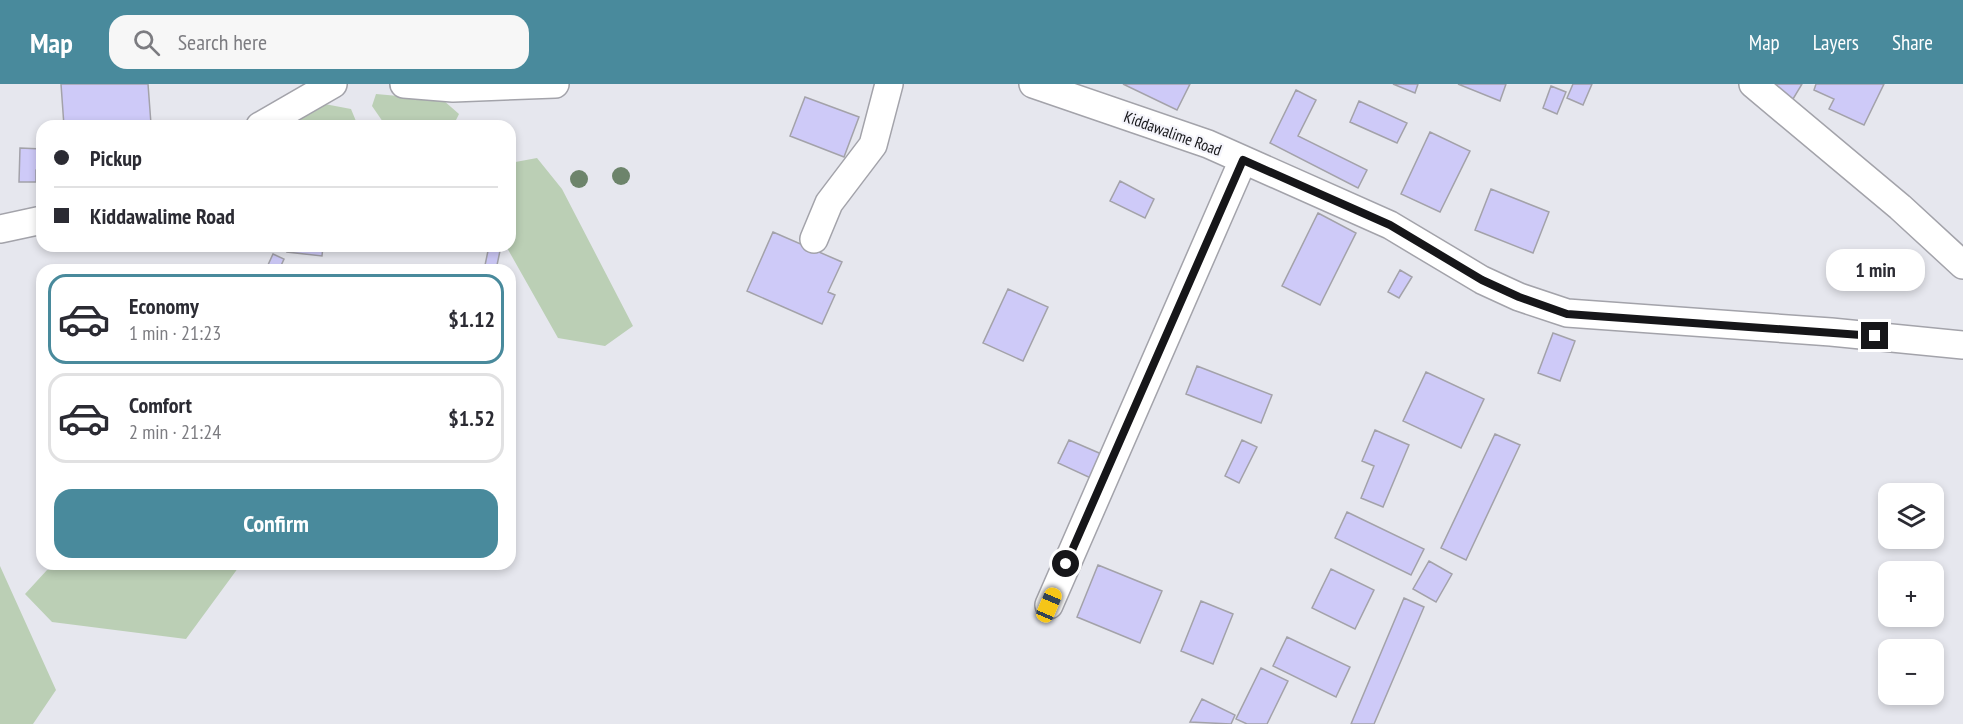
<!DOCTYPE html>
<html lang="en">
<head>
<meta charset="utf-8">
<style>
  :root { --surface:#fff; --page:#f7f7f7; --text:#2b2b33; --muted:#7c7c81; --line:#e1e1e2; --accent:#498a9c }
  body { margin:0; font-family:"PT Sans Narrow",sans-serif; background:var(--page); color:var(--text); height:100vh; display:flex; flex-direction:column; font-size:22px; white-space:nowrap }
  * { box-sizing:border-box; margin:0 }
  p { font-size:20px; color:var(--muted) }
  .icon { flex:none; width:33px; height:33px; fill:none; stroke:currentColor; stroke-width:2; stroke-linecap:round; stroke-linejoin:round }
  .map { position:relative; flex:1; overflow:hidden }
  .drawer { position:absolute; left:36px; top:180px; width:480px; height:306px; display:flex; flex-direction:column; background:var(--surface); border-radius:18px; box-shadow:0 3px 9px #0003 }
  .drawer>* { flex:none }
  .top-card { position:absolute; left:36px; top:36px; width:480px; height:132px; border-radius:18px; box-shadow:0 3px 9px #0003; display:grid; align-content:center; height:132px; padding:0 18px; background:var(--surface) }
  .fabs { position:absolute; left:1878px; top:399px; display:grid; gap:12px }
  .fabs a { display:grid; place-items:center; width:66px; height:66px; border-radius:12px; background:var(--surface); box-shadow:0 3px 9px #0003; font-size:30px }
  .end { position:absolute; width:27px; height:27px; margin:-14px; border:8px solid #161619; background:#fff; box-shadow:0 0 0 3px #fff }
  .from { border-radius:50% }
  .bubble { position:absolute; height:42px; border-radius:18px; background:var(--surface); box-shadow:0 3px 9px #0003; font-size:20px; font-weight:800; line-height:42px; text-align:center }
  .car { position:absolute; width:18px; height:36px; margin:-18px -9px; border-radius:8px; box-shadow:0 0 4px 2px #0007; background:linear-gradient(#f5c518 24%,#345 0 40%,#f5c518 0 76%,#345 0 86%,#f5c518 0) }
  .top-card b { display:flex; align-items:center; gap:21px; height:57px; font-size:22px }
  .top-card b+b { border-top:2px solid var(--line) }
  .top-card i { width:15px; height:15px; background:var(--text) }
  ul { padding:10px 0 0; list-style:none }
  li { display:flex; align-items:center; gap:18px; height:90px; margin:0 12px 9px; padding:0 6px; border:3px solid var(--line); border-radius:18px }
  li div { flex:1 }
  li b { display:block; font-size:22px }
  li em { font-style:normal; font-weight:800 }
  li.selected { border-color:var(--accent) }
  li>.icon { width:54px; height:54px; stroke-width:1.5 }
  .cta { display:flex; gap:12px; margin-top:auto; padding:12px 18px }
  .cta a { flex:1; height:69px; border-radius:18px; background:var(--accent); color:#fff; font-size:24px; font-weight:800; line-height:69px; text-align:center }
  header { display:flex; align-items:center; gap:36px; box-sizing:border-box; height:84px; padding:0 30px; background:var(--accent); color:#fff }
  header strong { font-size:28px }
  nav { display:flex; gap:33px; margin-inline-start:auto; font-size:21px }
  .search { width:420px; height:54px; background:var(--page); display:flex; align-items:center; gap:15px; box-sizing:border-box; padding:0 21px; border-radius:18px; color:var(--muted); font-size:22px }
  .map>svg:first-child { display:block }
  .green { fill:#bbcfb5 }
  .building { fill:#cecaf8; stroke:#a3a2a9; stroke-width:1.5 }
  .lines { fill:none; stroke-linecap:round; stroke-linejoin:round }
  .minor-casing { stroke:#a3a3aa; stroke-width:30 }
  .minor { stroke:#fff; stroke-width:27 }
  .tree { fill:#6d846b }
  .route { stroke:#161619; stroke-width:8 }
  .labels { text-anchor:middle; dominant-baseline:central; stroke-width:4.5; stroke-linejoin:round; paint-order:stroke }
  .street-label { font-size:16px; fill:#161619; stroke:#f4f4fb }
</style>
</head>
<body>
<header>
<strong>Map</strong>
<div class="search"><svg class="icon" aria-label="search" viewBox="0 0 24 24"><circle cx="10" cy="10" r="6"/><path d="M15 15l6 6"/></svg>Search here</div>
<nav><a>Map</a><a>Layers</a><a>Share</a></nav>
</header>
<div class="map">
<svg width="1963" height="640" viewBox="0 0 1963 640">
  <rect width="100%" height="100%" fill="#e6e7ee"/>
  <path class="green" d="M 376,10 L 443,16 L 459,30 L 453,42 L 391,42 L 383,38 L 372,22 Z
    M 314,18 L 351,25 L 358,42 L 268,42 Z
    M 537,74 L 562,105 L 633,242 L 605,262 L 558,254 L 506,162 L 510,162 L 510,79 Z
    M 94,480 L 241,480 L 186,555 L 52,538 L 25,510 L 47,486 L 90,484 Z
    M 0,482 L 56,606 L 33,640 L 0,640 Z"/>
  <path class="building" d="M 61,0 L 148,0 L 151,40 L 64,42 Z
    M 1123,0 L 1190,0 L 1177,26 Z
    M 1393,0 L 1418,0 L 1415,9 Z
    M 1458,0 L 1506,0 L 1500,17 Z
    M 1573,0 L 1592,0 L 1583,21 L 1567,14 Z
    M 1776,0 L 1802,0 L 1790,20 L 1771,9 Z
    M 1816,0 L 1884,0 L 1864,41 L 1829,25 L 1834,15 L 1814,6 Z
    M 1551,2 L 1566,8 L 1557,30 L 1543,24 Z
    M 1296,6 L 1316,16 L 1298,52 L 1367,86 L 1358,104 L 1270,59 Z
    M 805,13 L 859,33 L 844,73 L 790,52 Z
    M 1359,17 L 1407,39 L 1397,59 L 1350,38 Z
    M 1430,48 L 1470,67 L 1440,128 L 1401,110 Z
    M 20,64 L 42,65 L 42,84 L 36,86 L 36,98 L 19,98 Z
    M 1120,97 L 1154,115 L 1145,134 L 1110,117 Z
    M 1491,105 L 1549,128 L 1533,169 L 1475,146 Z
    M 1318,129 L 1356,149 L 1320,221 L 1282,202 Z
    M 773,148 L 842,178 L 828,208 L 835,211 L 822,240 L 747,207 Z
    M 271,162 L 323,162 L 322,172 L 287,168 L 288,164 Z
    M 489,162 L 501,162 L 496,186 L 484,186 Z
    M 273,170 L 284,175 L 279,186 L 268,181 Z
    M 1400,186 L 1412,193 L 1399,214 L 1388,208 Z
    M 1008,205 L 1048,223 L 1023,277 L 983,259 Z
    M 1553,249 L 1575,257 L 1560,297 L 1538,289 Z
    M 1197,282 L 1272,311 L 1261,339 L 1186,310 Z
    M 1426,288 L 1484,315 L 1461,364 L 1403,337 Z
    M 1375,346 L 1409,361 L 1383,423 L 1361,414 L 1374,382 L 1362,377 Z
    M 1495,350 L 1520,361 L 1466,476 L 1441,464 Z
    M 1069,356 L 1106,372 L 1095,396 L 1058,379 Z
    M 1242,356 L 1257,363 L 1239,399 L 1225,392 Z
    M 1347,428 L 1424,465 L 1411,491 L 1335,454 Z
    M 1429,477 L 1452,490 L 1436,518 L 1413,505 Z
    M 1098,481 L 1162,507 L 1140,559 L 1077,533 Z
    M 1331,485 L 1374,506 L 1355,545 L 1312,524 Z
    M 1404,514 L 1424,523 L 1374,640 L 1351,640 Z
    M 1201,517 L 1233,530 L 1213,580 L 1181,567 Z
    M 1287,553 L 1350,583 L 1336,613 L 1273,582 Z
    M 1261,584 L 1288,597 L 1267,640 L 1247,640 L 1236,635 Z
    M 1202,615 L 1235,631 L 1231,640 L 1190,638 Z"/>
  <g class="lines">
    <g class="minor-casing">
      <path id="minor" d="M 404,0 L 453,4 L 555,0
        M 1033,0 L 1208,60 L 1390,141 L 1482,196 L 1519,213 L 1567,229 L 1831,248 L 1963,261
        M 1753,0 L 1900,123 L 1963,181
        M 260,42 L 333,0
        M 0,145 L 42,136
        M 814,155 L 829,119 L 873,61 L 889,0
        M 1049,521 L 1243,76"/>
    </g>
    <use href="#minor" class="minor"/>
  </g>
  <g class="tree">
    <circle cx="621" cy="92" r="9"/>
    <circle cx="579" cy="95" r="9"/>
  </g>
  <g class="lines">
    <path class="route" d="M 1066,480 L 1243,76 L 1390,141 L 1482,196 L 1519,213 L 1567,230 L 1875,252"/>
  </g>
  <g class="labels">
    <g class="street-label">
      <text transform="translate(1173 49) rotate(20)">Kiddawalime Road</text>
    </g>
  </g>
</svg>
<div class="fabs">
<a><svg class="icon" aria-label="layers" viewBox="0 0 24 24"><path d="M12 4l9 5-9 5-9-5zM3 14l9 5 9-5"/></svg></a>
<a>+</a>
<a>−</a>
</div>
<i class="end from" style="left:1066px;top:480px"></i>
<i class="end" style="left:1875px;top:252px"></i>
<div class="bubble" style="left:1826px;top:165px;width:99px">1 min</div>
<i class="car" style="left:1049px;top:521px;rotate:23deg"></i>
<div class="top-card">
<b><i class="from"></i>Pickup</b>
<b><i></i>Kiddawalime Road</b>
</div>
<section class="drawer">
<ul>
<li class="selected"><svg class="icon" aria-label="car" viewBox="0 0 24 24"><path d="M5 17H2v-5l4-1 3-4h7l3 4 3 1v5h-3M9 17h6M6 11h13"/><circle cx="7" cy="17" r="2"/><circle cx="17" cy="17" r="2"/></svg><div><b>Economy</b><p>1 min · 21:23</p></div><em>$1.12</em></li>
<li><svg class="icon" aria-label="car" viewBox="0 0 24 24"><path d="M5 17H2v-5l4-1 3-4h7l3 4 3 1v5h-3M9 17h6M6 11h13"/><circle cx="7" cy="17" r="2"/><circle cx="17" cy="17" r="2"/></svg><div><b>Comfort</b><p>2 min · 21:24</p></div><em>$1.52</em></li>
</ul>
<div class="cta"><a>Confirm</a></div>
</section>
</div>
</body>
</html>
